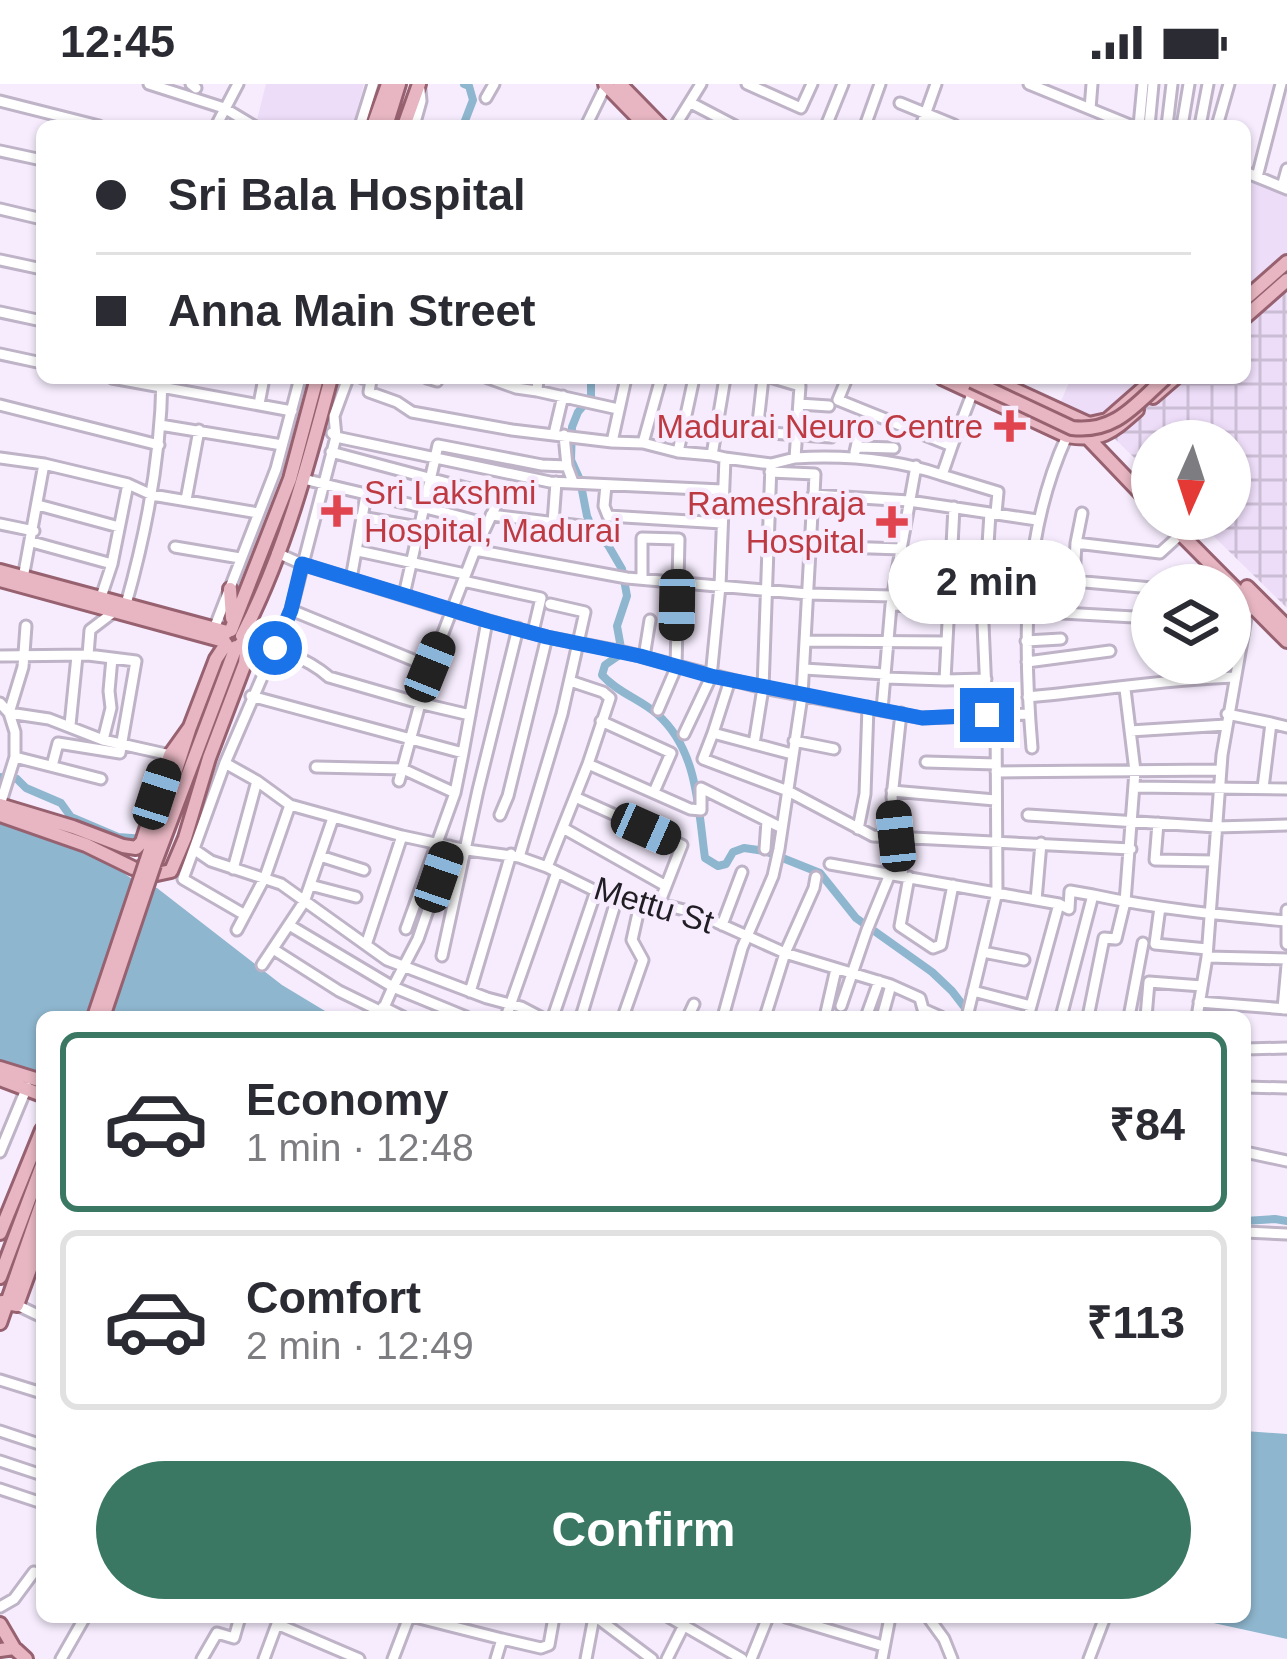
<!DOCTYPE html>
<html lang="en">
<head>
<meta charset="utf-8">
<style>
  :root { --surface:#fff; --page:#f7f7f7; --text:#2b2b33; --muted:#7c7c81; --line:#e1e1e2; --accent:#3a7864 }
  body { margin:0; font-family:Arial,sans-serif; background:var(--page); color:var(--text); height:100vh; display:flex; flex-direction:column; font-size:45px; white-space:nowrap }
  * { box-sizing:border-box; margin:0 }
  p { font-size:39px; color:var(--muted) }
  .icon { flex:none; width:66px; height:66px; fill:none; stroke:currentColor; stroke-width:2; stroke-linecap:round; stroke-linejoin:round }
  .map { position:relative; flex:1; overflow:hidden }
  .panel { position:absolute; left:36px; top:927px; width:1215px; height:612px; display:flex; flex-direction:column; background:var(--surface); border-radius:18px; box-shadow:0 3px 9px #0004 }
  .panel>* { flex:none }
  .banner { position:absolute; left:36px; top:36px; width:1215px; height:264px; border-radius:18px; box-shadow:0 3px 9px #0004; display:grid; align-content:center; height:264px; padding:0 60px; background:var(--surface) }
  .needle { width:78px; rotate:183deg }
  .tools { position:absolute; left:1131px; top:336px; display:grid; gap:24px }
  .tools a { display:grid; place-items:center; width:120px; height:120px; border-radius:50%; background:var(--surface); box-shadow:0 3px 9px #0004; font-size:60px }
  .end { position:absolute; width:54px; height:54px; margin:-27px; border:15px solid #1a73e8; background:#fff; box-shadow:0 0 0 6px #fff }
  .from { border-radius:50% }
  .bubble { position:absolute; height:84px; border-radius:42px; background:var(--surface); box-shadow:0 3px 9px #0004; font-size:39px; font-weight:700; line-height:84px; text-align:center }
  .car { position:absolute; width:36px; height:72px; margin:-36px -18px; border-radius:15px; box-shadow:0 0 9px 3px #0007; background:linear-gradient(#222 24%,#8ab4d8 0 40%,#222 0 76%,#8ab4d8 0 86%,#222 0) }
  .banner b { display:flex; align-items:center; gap:42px; height:114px; font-size:45px }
  .banner b+b { border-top:3px solid var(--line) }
  .banner i { width:30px; height:30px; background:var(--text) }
  ul { padding:21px 0 0; list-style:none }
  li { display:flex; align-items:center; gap:36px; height:180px; margin:0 24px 18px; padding:0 36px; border:6px solid var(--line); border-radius:18px }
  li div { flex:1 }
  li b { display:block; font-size:45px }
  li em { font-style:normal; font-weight:700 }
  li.active { border-color:var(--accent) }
  li>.icon { width:108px; height:108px; stroke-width:1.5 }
  .cta { display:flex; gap:24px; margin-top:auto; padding:24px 60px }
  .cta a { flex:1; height:138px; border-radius:72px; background:var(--accent); color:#fff; font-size:48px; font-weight:700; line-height:138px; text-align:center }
  .status { display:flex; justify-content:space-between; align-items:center; height:84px; padding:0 60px; background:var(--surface); direction:ltr }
  .status svg { height:33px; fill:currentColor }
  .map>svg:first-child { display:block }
  .built { fill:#edddf8 }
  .industrial { fill:url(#industrial-grid) }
  .water { fill:#8eb6ce }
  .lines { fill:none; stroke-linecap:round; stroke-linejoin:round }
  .canal { stroke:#8eb6ce; stroke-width:8 }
  .minor-casing { stroke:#beb3c7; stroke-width:15 }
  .major-casing { stroke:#976170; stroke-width:18 }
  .minor { stroke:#fff; stroke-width:9 }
  .major { stroke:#e7b6c2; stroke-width:12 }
  .major-bridge-casing { stroke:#976170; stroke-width:18; stroke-linecap:butt }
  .major-bridge { stroke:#e7b6c2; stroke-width:12 }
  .route { stroke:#1a73e8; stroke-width:15 }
  .health-dot { fill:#e0444e; stroke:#f6ecfd; stroke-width:4.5 }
  .labels { text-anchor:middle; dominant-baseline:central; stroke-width:9; stroke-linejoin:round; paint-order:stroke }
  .health-label { font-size:33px; fill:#be3a42; stroke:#f6ecfd; text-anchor:end }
  .street-label { font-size:33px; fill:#211d24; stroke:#f6ecfd }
</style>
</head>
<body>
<div class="status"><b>12:45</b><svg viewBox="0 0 49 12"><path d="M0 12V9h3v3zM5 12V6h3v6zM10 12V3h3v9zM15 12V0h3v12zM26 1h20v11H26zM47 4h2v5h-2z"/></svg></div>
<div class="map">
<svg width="1287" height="1575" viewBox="0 0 1287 1575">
  <defs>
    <pattern id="industrial-grid" width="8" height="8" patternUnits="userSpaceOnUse" patternTransform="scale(3)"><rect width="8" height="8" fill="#edddf8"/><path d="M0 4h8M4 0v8" fill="none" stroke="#cbbdd4"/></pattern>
  </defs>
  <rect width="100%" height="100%" fill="#f6ecfd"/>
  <path class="built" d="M 266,0 L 364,0 L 353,42 L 265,42 L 257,36 Z
    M 1245,90 L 1287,108 L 1287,170 L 1245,207 Z
    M 1071,294 L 1146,294 L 1102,332 L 1089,335 L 1059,322 Z"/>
  <path class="industrial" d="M 1287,199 L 1287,524 L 1196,435 L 1230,435 L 1230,357 L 1152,357 L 1152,391 L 1112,352 L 1178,294 L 1245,294 L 1245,236 Z"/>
  <path class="water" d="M 0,739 L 108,778 L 135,797 L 157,804 L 282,901 L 335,933 L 42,933 L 42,992 L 0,980 Z
    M 1245,1347 L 1287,1350 L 1287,1555 L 1186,1533 L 1245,1533 Z"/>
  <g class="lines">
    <path class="canal" d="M 463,42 L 473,16 L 469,2 L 464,0
      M 591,294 L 591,313 L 578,328 L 572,343 L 571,376 L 580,396 L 587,432 L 594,448 L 608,461 L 622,485 L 627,512 L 617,542 L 621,564 L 618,572 L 605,581 L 602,591 C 618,609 640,615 657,630 C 698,666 698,724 705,774 L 718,782 L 726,780 L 733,768 L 744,764 L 765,767 L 820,789 L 856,834 L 932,888 L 952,907 L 972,933
      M 0,693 L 17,695 L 26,704 L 61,719 L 71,733 L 118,753 L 145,755
      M 1245,1137 L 1275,1135 L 1287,1137"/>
    <g class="minor-casing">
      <path id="minor" d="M 149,0 L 224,24 L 254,42
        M 191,0 L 196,4
        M 747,0 L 801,24 L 812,0
        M 1029,0 L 1132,42
        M 486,14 L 494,0
        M 0,17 L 99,42
        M 691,19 L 735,42
        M 900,19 L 954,41
        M 1090,25 L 1092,0
        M 216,42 L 238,0
        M 360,42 L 373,0
        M 414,42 L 421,17 L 420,6
        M 586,42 L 606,1
        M 675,42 L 701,0
        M 826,42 L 843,0
        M 865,42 L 880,0
        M 921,42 L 936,0
        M 1139,42 L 1143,0
        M 1149,42 L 1153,0
        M 1167,42 L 1172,0
        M 1182,42 L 1189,0
        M 1200,42 L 1208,0
        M 1217,42 L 1229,0
        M 0,67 L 42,76
        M 1245,88 L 1287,105
        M 1257,93 L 1281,0
        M 1282,103 L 1287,85
        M 0,125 L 42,135
        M 0,176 L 42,185
        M 0,228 L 42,237
        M 0,270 L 42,279
        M 112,294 L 292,327
        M 362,294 L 371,296 L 369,308 L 397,318 L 412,328 L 512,346 L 612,358 L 643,359 L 678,368 L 712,371
        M 427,294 L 437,297 L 438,294
        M 488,294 L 516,304 L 537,307
        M 538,294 L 537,307 L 618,325
        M 259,320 L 264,294
        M 799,320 L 829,322
        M 0,321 L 159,361
        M 160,341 L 282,361
        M 739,347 L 831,353
        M 757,348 L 763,294
        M 332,349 L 336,353 L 550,398 L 722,406
        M 554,350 L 563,312
        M 564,351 L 567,382 L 573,398
        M 612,358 L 626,294
        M 643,359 L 661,294
        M 952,362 L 972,310
        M 857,363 L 894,364
        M 331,368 L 500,413 L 475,466 L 430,583 L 399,697
        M 678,368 L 694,294
        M 855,368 L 862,337
        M 0,374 L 44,380 L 128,400 L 152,411 L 258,429
        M 725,374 L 771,380 L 795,374 L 800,302 L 773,294
        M 795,374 C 845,371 894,375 942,391 L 952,362 L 838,316 L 847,294
        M 770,388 L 815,390 L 814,411
        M 942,391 L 998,408 L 996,429
        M 304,395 C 365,411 426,422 486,440
        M 606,401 L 604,422 L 608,432 L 722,439
        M 186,416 L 199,346
        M 38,421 L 119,443
        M 954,423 L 945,596 L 986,595
        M 491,431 L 581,442
        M 361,433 L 418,443
        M 553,439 L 556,398
        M 0,440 L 34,447
        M 32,458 L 112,480
        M 1076,459 L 1082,429
        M 810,462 L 902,465
        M 175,463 L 240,474
        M 475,466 L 627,494 L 808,510 L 892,512
        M 358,467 L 465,490
        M 277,469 L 302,480 L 453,527 L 547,553 L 624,568 L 763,604 L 922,634 L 1029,630
        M 1029,493 L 1152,504
        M 23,494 L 44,380
        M 351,495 L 366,411
        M 642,495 L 642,454 L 679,455 L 676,584 L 658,626
        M 1074,495 L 1076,459 L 1160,469 L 1181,450
        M 463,497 L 541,514 L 533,548
        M 404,511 L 438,361 L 542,381 L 567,382
        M 101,513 L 112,480 L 128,400
        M 126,520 C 147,446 161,372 162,294
        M 891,521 L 948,523
        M 291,526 L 430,583
        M 1026,527 L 1152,534
        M 214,545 L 276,385 L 300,294
        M 243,555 C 273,563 305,572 329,593 L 419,619 L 470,631
        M 805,557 L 945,558
        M 1026,557 L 1061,555
        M 88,571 L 90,546 L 115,527
        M 0,572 L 88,571 L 136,577 L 120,669 L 58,659 L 52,682
        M 644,573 L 650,536
        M 1027,578 L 1110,567
        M 804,585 L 885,590
        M 885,594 L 945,596
        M 730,596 L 713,649 L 792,670
        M 251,612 L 463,669 L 487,537
        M 1028,613 C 1097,607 1166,595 1235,593
        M 0,619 L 9,629 L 49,635 L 103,656 L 170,671
        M 882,626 L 891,521 L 916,382
        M 1227,630 L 1271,639
        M 987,631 L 983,540 L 990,429
        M 601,637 L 671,669 L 654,708
        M 70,641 L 77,572
        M 1130,647 L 1226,641
        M 713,649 L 703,675 L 788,707 L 873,752 L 1131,765
        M 684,650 L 711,593 L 720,502 L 725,374 L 712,371 L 725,294
        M 103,656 L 111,624 L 109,607 L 112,574
        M 794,657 L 834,665
        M 754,660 L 763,604 L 771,380
        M 1032,664 C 1023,557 1022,450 1067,352
        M 15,673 L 101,695
        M 926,678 L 996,680
        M 225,679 L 257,697 L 290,721 L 402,752 L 467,766 L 519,773 L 547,783 L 616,817 L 660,820 L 696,829 L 785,869 L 891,901 L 920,914 L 923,925 L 941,933
        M 588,680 L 690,725 L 701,726 L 701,704 L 782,744
        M 316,683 L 403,685 L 455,709 L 463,669
        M 996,688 L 1220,686
        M 1134,703 L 1287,705
        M 1263,704 L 1271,639 L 1287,643
        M 892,707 L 995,716
        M 575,713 L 682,761 L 659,820
        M 0,721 L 15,673 L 15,648 L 9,629 L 23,583 L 26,542
        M 500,731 L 508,712 L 547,553
        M 1028,731 L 1216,743 L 1287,741
        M 1158,739 L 1155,776 L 1214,777
        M 563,744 L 666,802
        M 858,745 L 865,710 L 868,623
        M 896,752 L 892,713 L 901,629
        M 765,765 L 767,737
        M 195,766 L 211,777 L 281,800 L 387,876 L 487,914 L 521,923 L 540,933
        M 320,772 L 364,786
        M 519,773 L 562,630 L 585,528 L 550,520
        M 830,780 L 1059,820 L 1028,933
        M 547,783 L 588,680 L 610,614 L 603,608 L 570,597
        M 233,785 L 257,697
        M 902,792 L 905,753
        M 909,793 L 900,842 L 933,864 L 941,861 L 953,801
        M 310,801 L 356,813
        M 1036,816 L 1041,759
        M 1059,820 L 1069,825 L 1070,807 L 1093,811
        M 1160,823 L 1155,860 L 1207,865
        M 1287,826 L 1287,860
        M 245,831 L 183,795 L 225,679 L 291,526 L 336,353 L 334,332 L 348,294
        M 289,841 L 393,903 L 418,855 L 450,762
        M 722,841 L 742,788
        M 406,845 L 455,709
        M 237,846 L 265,793 L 290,721
        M 366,861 L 402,752
        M 273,865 L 339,907 L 382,928 L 393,903 L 466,933
        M 983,868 L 1024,876
        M 442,872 L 478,706 L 518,544
        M 1207,873 L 1287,875
        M 262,881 L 304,818 L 333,734
        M 973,907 L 1031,922
        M 470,908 L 511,770
        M 1199,918 L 1287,925
        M 841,922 L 867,846 L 890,790
        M 383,923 L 403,933
        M 1283,925 L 1287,881
        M 506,933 L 557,788
        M 553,933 L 596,807
        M 581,933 L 616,817
        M 623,933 L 643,876 L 632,856 L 640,820
        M 688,933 L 694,920
        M 723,933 L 742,864 L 773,792 L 779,765 L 802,612 L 813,411 L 909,417 L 1037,436
        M 765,933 L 785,869 L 814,804 L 816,793
        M 825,933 L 836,885
        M 866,933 L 879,897
        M 882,933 L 891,901
        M 967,933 L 997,808 L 996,630
        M 1061,933 L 1093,811 C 1157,825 1222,831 1286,837
        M 1088,933 L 1104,854 L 1116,855 L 1125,818 L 1135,687 L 1125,605
        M 1129,933 L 1143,859
        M 1146,933 L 1149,898 L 1202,902
        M 1197,933 L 1207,873 L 1222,671 L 1249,517
        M 1245,965 L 1287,964
        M 1245,1003 L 1287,1004
        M 0,1068 L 27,1003
        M 1245,1068 L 1287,1077
        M 1245,1148 L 1287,1150
        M 17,1221 L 42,1233
        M 0,1296 L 42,1309
        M 0,1347 L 42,1361
        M 0,1377 L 42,1391
        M 0,1405 L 42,1419
        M 0,1523 L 14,1515 L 34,1488
        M 279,1533 L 277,1540 L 359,1575
        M 415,1533 L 502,1555
        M 596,1533 L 652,1575
        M 669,1533 L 742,1575
        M 786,1533 L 883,1562
        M 928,1533 L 944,1555 L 952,1575
        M 61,1575 L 85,1533
        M 202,1575 L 217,1549 L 234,1554 L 240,1533
        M 264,1575 L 277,1540
        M 393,1575 L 409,1533
        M 496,1575 L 502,1555 L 541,1564 L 549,1561 L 554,1533
        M 586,1575 L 594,1533
        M 667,1575 L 684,1541
        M 751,1575 L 768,1533
        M 882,1575 L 890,1533
        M 1089,1575 L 1105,1533"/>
    </g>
    <g class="major-casing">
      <path id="major" d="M 605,0 L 646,42
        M 620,0 L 661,42
        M 373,42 L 388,0
        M 386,42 L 399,0
        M 404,42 L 419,0
        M 1245,215 L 1287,178
        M 1245,233 L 1287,196
        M 942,294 L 1067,352 C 1102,358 1112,348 1137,326
        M 989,294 L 1089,340 L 1107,336 L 1155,294
        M 1153,313 L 1175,294
        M 1087,353 L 1152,421
        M 1166,435 L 1287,557
        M 0,487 L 227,548
        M 0,496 L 224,557
        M 1247,503 L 1287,543
        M 230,505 L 232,534
        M 231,546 L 290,395 L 317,294
        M 242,552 C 284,471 308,381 331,294
        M 0,721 L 73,743 L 123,762 L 136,764 L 142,758 L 170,671 L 190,643
        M 0,731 L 86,761 L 133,784 L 157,790 L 171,787 L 185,754 L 209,674 L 245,579 L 246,568 L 240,561
        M 146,778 L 190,643 L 216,575 L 226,560
        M 154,781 L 236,563
        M 0,984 L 42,997
        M 0,995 L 42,1011
        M 0,1149 L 42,1046
        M 0,1193 L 42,1081
        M 2,1218 L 17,1221 L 42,1152
        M 0,1239 L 42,1118
        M 0,1540 L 14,1564
        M 0,1566 L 14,1564 L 26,1575"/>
    </g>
    <use href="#minor" class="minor"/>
    <use href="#major" class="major"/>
    <g class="major-bridge-casing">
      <path id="major-bridge" d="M 972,297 L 1072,344 C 1115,349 1135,321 1165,294
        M 94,933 L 146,778
        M 103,933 L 154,781"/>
    </g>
    <use href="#major-bridge" class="major-bridge"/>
  </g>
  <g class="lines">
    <path class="route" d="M 275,564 L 291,526 L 302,480 L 488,537 L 547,553 L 640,572 L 711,592 L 922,634 L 987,631"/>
  </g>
  <g class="health-dot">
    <path d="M1004 324h12v12h12v12h-12v12h-12v-12h-12v-12h12z"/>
    <path d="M331 409h12v12h12v12h-12v12h-12v-12h-12v-12h12z"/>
    <path d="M886 420h12v12h12v12h-12v12h-12v-12h-12v-12h12z"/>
  </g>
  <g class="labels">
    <g class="health-label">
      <text x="983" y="342">Madurai Neuro Centre</text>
      <text x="364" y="408" text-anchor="start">Sri Lakshmi<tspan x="364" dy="38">Hospital, Madurai</tspan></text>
      <text x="865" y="419">Rameshraja<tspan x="865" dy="38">Hospital</tspan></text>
    </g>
    <g class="street-label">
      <text transform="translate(654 821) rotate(17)">Mettu St</text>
    </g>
  </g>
</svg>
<div class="tools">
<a><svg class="needle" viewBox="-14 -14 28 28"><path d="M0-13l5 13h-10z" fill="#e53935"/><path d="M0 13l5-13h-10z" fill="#7c7c81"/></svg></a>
<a><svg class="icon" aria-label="layers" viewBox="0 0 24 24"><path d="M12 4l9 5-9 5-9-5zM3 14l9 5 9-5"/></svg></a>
</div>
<i class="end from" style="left:275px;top:564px"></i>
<i class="end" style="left:987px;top:631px"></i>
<div class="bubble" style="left:888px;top:456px;width:198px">2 min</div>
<i class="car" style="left:677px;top:521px;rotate:181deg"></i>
<i class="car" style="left:430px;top:583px;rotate:22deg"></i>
<i class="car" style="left:157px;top:710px;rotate:18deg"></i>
<i class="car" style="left:646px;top:745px;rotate:114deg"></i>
<i class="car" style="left:896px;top:752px;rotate:354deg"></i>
<i class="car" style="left:439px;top:793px;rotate:19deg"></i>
<div class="banner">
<b><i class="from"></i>Sri Bala Hospital</b>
<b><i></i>Anna Main Street</b>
</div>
<section class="panel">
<ul>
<li class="active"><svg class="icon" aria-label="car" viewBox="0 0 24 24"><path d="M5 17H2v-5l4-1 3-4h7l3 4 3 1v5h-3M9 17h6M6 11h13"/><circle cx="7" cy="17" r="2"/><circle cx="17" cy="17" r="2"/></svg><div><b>Economy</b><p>1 min · 12:48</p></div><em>₹84</em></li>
<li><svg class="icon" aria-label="car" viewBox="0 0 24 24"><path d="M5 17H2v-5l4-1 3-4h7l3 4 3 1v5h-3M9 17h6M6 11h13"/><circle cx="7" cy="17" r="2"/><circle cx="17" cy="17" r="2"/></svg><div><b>Comfort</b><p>2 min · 12:49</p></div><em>₹113</em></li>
</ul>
<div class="cta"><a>Confirm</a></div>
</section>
</div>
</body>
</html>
